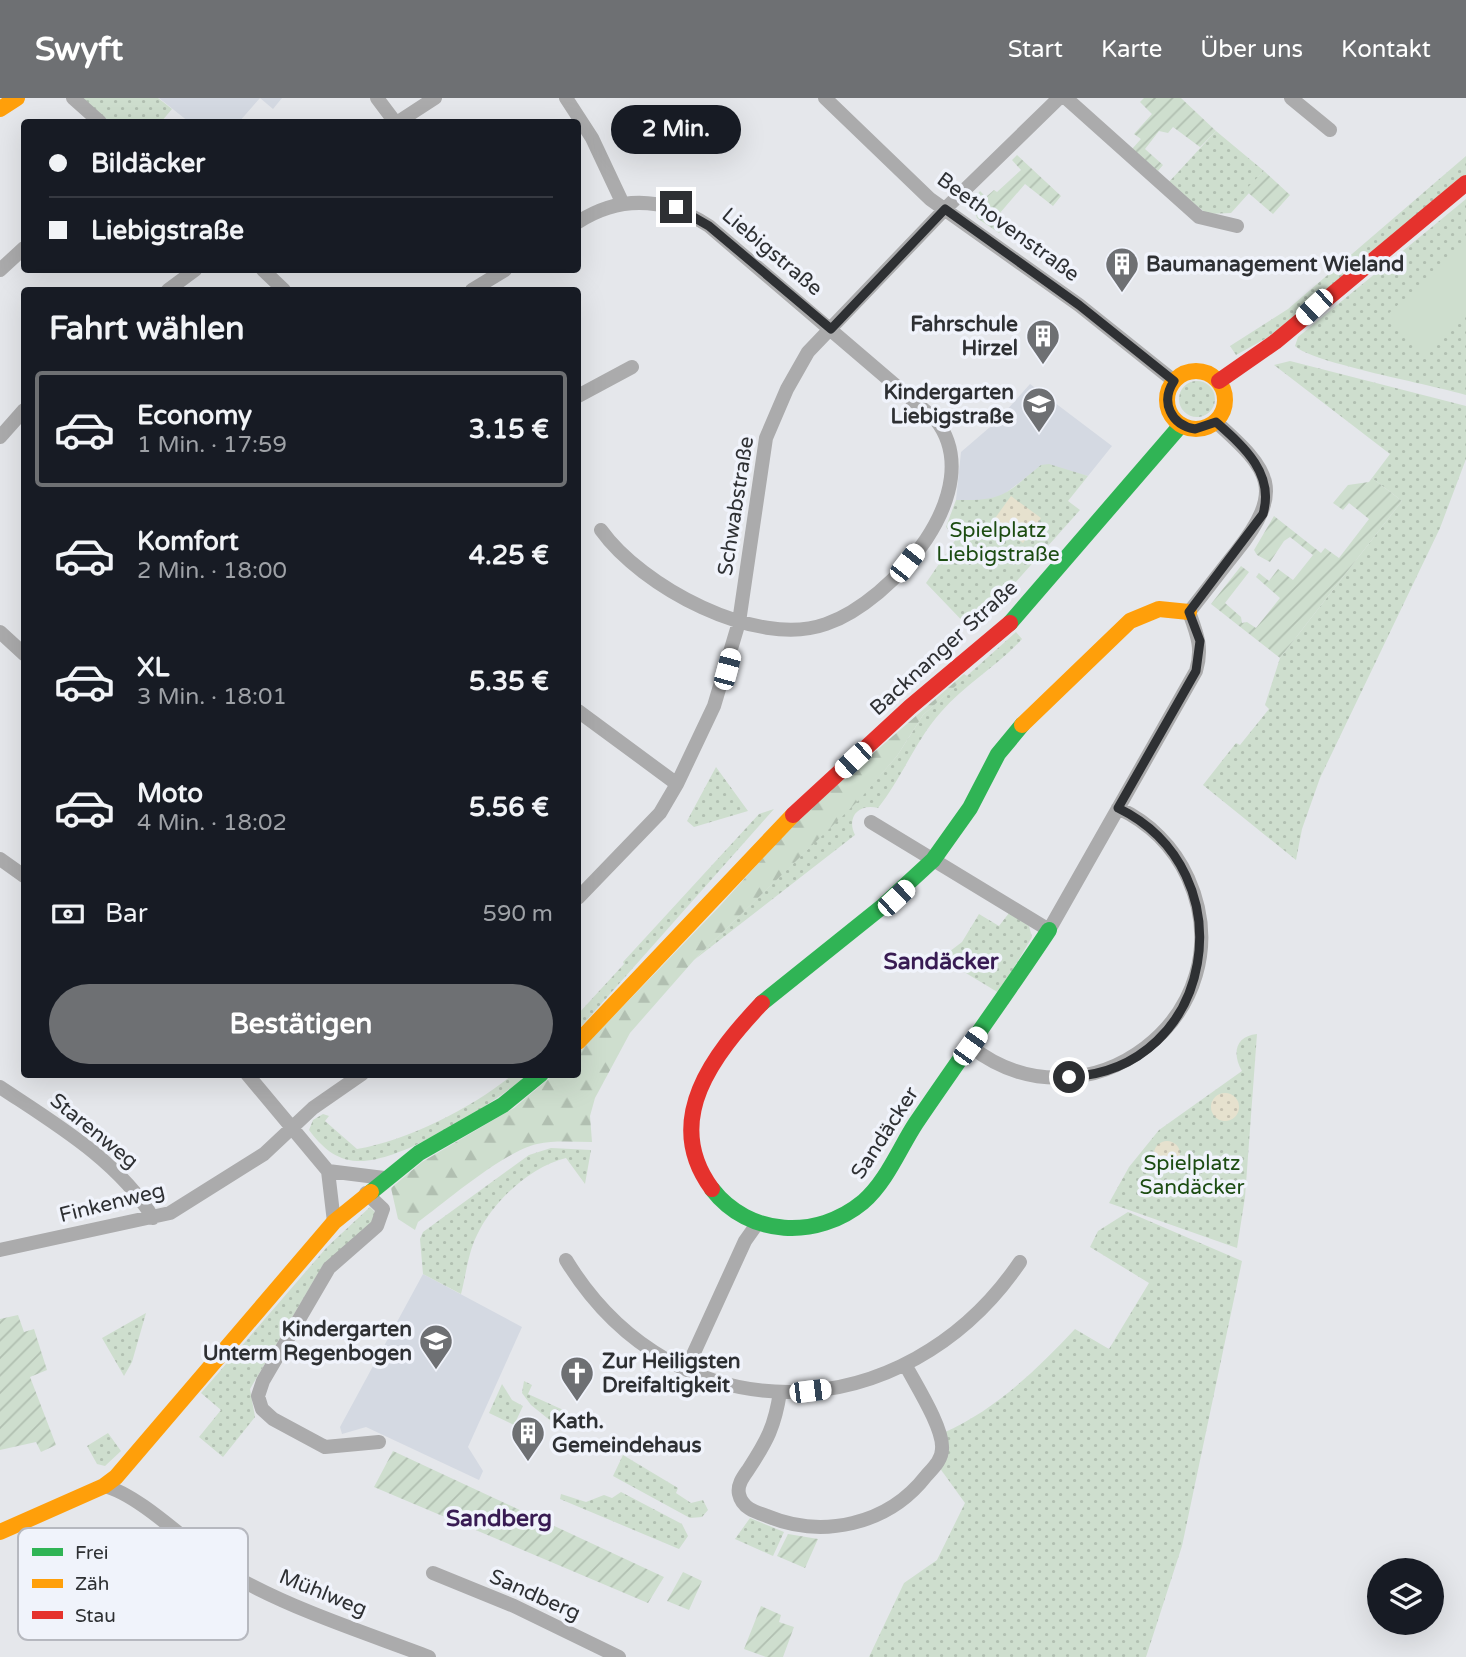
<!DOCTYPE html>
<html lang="de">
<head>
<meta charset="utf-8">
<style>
  :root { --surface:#171b24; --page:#20242c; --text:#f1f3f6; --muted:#9ea1a6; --line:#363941; --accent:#6e7073 }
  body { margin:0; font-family:"Varela Round",sans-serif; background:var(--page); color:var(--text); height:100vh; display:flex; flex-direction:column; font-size:26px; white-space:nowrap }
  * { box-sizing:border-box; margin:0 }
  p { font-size:23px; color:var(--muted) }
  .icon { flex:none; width:38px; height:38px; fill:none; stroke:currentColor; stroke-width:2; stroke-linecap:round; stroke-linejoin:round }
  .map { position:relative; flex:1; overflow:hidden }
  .side { position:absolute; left:21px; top:189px; width:560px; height:791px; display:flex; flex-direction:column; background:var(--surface); border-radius:7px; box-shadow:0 7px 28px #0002 }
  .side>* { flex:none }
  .guide { position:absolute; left:21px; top:21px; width:560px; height:154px; border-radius:7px; box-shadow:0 7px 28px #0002; display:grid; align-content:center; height:154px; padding:0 28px; background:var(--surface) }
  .fabs { position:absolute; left:1367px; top:1460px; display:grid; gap:14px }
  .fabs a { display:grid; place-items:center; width:77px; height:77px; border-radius:50%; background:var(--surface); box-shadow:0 7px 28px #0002; font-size:35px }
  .end { position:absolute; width:32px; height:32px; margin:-16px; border:9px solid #2e3033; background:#fff; box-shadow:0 0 0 4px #fff }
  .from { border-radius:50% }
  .bubble { position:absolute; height:49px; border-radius:24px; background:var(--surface); box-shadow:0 7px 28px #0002; font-size:23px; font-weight:800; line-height:49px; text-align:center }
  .car { position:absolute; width:21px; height:42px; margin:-21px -10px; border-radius:9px; box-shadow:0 0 5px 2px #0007; background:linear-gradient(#fff 24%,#345 0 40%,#fff 0 76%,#345 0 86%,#fff 0) }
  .guide b { display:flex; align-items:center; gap:24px; height:66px; font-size:26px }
  .guide b+b { border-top:2px solid var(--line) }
  .guide i { width:18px; height:18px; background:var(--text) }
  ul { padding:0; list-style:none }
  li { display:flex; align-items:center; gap:21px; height:116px; margin:0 14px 10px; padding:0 14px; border:4px solid transparent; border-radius:7px }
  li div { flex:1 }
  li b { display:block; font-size:26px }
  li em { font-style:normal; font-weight:800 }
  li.active { border-color:var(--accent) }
  li>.icon { width:63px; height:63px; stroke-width:1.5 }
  h2 { padding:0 28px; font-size:32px; line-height:84px }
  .pay { display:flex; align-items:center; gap:18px; height:77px; padding:0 28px; font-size:26px }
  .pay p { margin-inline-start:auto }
  .primary-button { display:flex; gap:14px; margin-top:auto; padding:14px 28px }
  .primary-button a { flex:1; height:80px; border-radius:42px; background:var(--accent); color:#fff; font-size:28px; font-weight:800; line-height:80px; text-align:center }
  header { display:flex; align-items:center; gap:42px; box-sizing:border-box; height:98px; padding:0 35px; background:var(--accent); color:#fff }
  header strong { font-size:33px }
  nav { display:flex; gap:38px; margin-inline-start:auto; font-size:24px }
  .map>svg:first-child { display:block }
  .built { fill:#d4d9e2 }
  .grass { fill:url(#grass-dots) }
  .forest { fill:url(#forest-firs) }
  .sand { fill:url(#sand-dots) }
  .garden { fill:url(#garden-furrows) }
  .pitch { fill:#cedece }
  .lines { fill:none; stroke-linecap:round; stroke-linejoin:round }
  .street { stroke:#ababac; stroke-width:14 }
  .fast { stroke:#30b455; stroke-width:16 }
  .slow { stroke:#ff9f0a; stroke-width:16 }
  .jam { stroke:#e5322d; stroke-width:16 }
  .route { stroke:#2e3033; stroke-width:9 }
  .labels { text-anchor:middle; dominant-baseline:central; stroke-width:7; stroke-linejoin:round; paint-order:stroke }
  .street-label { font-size:21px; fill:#2e3033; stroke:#f0f3fb }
  .poi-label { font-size:21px; font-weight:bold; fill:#2e3033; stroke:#f0f3fb; text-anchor:start }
  .park-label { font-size:21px; fill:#1c4c12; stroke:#f0f3fb }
  .neighbourhood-label { font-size:23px; font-weight:bold; fill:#381b53; stroke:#f0f3fb }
  .key { fill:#f0f3fb; stroke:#b6b8bf; stroke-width:2 }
  .key-label { font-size:19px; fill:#2e3033 }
</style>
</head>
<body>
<header>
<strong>Swyft</strong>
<nav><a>Start</a><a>Karte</a><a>Über uns</a><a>Kontakt</a></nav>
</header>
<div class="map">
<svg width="1466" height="1559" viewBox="0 0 1466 1559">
  <defs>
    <pattern id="grass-dots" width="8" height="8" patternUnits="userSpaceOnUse" patternTransform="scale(1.75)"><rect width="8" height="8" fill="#cedece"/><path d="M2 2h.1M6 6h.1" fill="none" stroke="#b1bfb1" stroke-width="1.8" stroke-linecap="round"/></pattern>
    <pattern id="forest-firs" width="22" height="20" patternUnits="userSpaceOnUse" patternTransform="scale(1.75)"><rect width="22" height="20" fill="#cedece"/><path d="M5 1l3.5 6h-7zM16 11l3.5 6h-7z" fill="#b1bfb1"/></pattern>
    <pattern id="sand-dots" width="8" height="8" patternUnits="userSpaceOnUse" patternTransform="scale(1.75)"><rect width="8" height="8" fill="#e6e1ce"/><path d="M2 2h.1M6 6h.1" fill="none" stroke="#c6c1b1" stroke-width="1.8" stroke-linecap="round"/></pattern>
    <pattern id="garden-furrows" width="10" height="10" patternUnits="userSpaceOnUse" patternTransform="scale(1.75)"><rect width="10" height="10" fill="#cedece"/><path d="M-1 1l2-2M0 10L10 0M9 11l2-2" fill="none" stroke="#b1bfb1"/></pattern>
  </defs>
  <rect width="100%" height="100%" fill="#e5e7eb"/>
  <path class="built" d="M 159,0 L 282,0 L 273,11 L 260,0 L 239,24 L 189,24 Z
    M 1030,286 L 1112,348 L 1088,378 L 1042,367 L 1002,398 L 990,403 L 956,402 L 961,354 L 997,323 Z
    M 423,1176 L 522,1229 L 468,1349 L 483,1373 L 479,1382 L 366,1329 L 342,1336 L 340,1329 Z"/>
  <path class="grass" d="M 82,0 L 158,0 L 172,11 L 161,24 L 110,24 Z
    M 1216,33 L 1264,73 L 1246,92 L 1249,95 L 1231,115 L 1207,116 L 1168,85 Z
    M 1466,58 L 1466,80 L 1272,237 L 1236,257 L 1230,248 L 1288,211 Z
    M 1466,101 L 1466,297 C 1434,287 1312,265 1295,248 L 1298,239 Z
    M 1290,263 L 1466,308 L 1466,361 L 1440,430 L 1320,680 L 1302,731 L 1296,762 L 1203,687 L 1236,645 L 1240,647 L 1269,611 L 1265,607 L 1280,560 L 1402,403 L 1372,380 L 1390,356 L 1274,267 Z
    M1179 301a18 18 0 1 1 36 0a18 18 0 1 1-36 0Z
    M 1049,366 L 1088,378 L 1068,403 L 1080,412 L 972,533 L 926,485 L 956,441 L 946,429 L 956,402 C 1005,403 1005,396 1041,367 Z
    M 1016,534 L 1022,541 C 998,568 964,587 941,614 C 915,643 902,680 878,710 C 859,705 846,719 855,737 L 694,862 L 859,701 L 897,658 L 923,617 Z
    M 716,669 L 748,713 L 694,729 L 687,723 Z
    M 774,711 L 578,932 L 578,916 L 624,866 L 623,864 L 759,716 Z
    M 1009,815 L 1029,828 L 1032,839 L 999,895 L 941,860 L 962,844 L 979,816 L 999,828 Z
    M 1257,936 L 1245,1099 L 1237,1150 L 1109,1105 L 1129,1069 L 1159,1032 L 1242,973 C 1232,956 1235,938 1257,936 Z
    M 512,977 L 528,977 C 494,1005 401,1066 357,1063 C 335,1062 321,1048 309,1032 L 313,1022 L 323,1016 L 329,1018 L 325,1023 L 357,1051 C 408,1042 472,1010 512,977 Z
    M 551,1050 L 591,1052 L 585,1086 L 566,1060 C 530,1069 493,1103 477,1137 C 468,1155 466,1177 461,1196 L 423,1176 L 420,1141 L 423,1134 L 529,1057 Z
    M 370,1109 L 376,1115 L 373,1124 L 323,1167 L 250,1291 L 255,1319 L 223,1359 L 199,1339 L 221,1312 L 201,1295 L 327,1149 Z
    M 1128,1114 L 1242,1163 L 1182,1448 L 1146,1559 L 869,1559 L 904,1485 L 937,1462 L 965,1405 L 939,1369 L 943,1335 C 996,1312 1036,1272 1075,1231 L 1109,1251 L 1149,1185 L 1090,1149 L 1098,1133 Z
    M 146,1215 L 132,1264 L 124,1278 L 102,1240 Z
    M 524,1283 L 532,1287 L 528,1296 L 570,1315 L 562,1332 L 531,1307 L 522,1295 Z
    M 502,1286 L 512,1302 L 523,1308 L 514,1327 L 489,1315 Z
    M 108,1335 L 121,1353 L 105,1368 L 97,1366 L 87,1348 Z
    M 623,1357 L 678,1390 L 676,1395 L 691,1405 L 703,1402 L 708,1412 L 702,1419 L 690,1420 L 613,1378 Z
    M 621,1394 L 682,1426 L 688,1438 L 679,1451 L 560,1401 L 561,1396 L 586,1404 L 604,1397 L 612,1400 Z
    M 750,1420 L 784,1434 L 773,1458 L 735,1441 Z"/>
  <path class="forest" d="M 964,576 L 967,578 L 923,617 L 897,658 L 859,702 L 694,862 L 630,935 L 595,1000 L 590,1018 L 592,1044 C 574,1044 555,1042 537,1046 C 503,1054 448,1102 418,1124 L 415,1132 L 398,1121 L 391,1090 L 422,1064 L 514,1010 L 553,977 L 578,976 L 578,955 L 719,809 L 799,720 Z"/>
  <path class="sand" d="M 1011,398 L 1041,420 L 1023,445 L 993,423 Z
    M1211 1009a14 14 0 1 1 28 0a14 14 0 1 1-28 0Z
    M1154 1056a13 13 0 1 1 26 0a13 13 0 1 1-26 0Z"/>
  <path class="garden" d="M 1144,0 L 1181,0 L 1216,33 L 1200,49 L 1173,29 L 1168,35 L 1159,33 L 1145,51 L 1163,67 L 1158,73 L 1132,51 L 1141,41 L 1134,36 L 1152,16 L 1140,4 Z
    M 1017,57 L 1061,98 L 1053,108 L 1025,86 L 993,123 L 1002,132 L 999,135 L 977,120 L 972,104 L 980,93 L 986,99 L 994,92 L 997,94 L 1021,72 L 1012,62 Z
    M 1264,73 L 1290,97 L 1273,116 L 1245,92 Z
    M 1372,380 L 1402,403 L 1280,560 L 1211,506 L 1241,468 L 1249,474 L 1225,505 L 1241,519 L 1242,525 L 1247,524 L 1256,530 L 1280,500 L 1256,479 L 1259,475 L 1269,483 L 1278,471 L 1293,482 L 1313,457 L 1290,439 L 1284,443 L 1270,464 L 1257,457 L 1254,452 L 1274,418 L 1321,455 L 1325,450 L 1339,460 L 1369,421 L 1349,405 L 1343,412 L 1333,405 L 1348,387 L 1369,384 Z
    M 18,1217 L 24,1234 L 34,1231 L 47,1272 L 30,1279 L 56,1347 L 41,1354 L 36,1344 L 0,1352 L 0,1221 Z
    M 393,1353 L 664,1479 L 648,1505 L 374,1389 Z
    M 788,1436 L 818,1441 L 805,1470 L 777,1458 Z
    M 683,1474 L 702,1483 L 689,1512 L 667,1503 Z
    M 761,1508 L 781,1517 L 779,1524 L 794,1529 L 783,1559 L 766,1559 L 744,1551 Z"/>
  <path class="pitch" d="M 1466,144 L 1466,217 L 1423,256 L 1387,217 Z"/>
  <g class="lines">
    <path class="street" d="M 73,0 L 100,24
      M 377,0 L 395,24
      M 566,0 L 592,40 L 623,106
      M 825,0 L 930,101 L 1079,207 L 1174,283
      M 1066,0 L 1199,119 L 1237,128
      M 1291,0 L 1330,32
      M 398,24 L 435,0
      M 578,124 C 622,96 666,100 709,128 L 936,322 C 990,392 892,503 826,526 C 756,551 641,488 601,432
      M 0,172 L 24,150
      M 263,172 L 284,192
      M 168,192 L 195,172
      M 472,192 L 505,172
      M 578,298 L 632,269
      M 0,339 L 24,312
      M 0,534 L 24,556
      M 578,613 L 677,686
      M 871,724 L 1049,832 L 1196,573 C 1203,550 1197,536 1189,514 C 1205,494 1220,474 1236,454 C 1285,392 1271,373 1216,324
      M 0,761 L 24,778
      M 578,800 L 660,715 L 677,686 L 714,608 L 739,524 L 766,340 L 787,291 L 808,254 L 945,111 L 1059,0
      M 970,948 C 1086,1040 1249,916 1188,780 C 1174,749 1149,724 1118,710
      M 247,976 L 328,1073 L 334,1124
      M 0,989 C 54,1025 119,1063 153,1120
      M 328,1073 L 384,1080
      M 366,1095 L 383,1111 L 377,1128 L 329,1170 L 263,1283 L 258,1298 L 262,1311 L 273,1321 L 325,1349 L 379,1344
      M 0,1152 L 170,1115 L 264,1056 L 313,1010 L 362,976
      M 566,1162 C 676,1342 905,1333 1020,1164
      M 687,1270 L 745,1143 L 757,1126
      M 780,1294 C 775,1328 767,1343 748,1372 C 743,1379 737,1387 739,1396 C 742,1410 755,1414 767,1418 C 822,1441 888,1427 926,1378 C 933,1370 942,1362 942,1351 C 944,1331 916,1287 906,1268
      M 104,1388 C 143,1397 202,1460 241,1482 C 300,1514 366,1535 429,1559
      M 433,1475 L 514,1508 L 619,1559"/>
    <path class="fast" d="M 1010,525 L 1181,327
      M 762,905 L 883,808 L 933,762 L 970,710 L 998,656 L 1022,627
      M 712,1091 C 749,1139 817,1142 863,1104 C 887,1083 899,1051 916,1025 C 960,960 1006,897 1049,832
      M 371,1094 L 419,1055 L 503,1007 L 541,976"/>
    <path class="slow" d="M 0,11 L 17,0
      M1167 302a29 29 0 1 1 58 0a29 29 0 1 1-58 0Z
      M 1022,627 L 1130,523 L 1159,511 L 1189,514
      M 578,944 L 793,717
      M 0,1434 L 104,1388 L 116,1379 L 334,1124 L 371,1094"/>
    <path class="jam" d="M 1219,283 L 1275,244 L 1466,85
      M 793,717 L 910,609 L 1010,525
      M 712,1091 C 661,1022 714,956 762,905"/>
  </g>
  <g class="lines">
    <path class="route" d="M 676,109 L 709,128 L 831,231 L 945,111 L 1079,207 L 1174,283 C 1160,304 1171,327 1195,331 L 1216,324 C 1243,348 1275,375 1263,416 L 1189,514 L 1200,543 L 1196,573 L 1118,710 C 1248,773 1216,972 1069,979"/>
  </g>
  <defs>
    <g id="building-pin" transform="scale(1.75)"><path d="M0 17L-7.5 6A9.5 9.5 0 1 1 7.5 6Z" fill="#6e7073" stroke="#f0f3fb"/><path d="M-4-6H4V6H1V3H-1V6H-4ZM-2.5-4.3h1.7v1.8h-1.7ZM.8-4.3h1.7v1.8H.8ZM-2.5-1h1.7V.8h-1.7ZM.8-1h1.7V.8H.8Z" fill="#fff"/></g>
    <g id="school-pin" transform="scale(1.75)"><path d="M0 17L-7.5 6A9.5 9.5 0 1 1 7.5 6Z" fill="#6e7073" stroke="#f0f3fb"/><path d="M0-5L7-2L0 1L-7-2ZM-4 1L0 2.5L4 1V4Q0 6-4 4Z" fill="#fff"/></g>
    <g id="church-pin" transform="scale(1.75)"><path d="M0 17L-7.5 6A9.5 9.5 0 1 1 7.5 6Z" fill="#6e7073" stroke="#f0f3fb"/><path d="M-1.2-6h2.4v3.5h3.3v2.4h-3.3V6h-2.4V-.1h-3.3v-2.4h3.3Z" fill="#fff"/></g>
  </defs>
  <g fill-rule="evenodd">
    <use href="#building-pin" x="1122" y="166"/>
    <use href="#building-pin" x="1043" y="238"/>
    <use href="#school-pin" x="1039" y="306"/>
    <use href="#school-pin" x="436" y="1243"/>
    <use href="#church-pin" x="577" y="1275"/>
    <use href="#building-pin" x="528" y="1335"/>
  </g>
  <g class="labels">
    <g class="street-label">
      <text transform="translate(1008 129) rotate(36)">Beethovenstraße</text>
      <text transform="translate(772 154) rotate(40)">Liebigstraße</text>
      <text transform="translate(736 408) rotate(-81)">Schwabstraße</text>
      <text transform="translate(944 550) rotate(-42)">Backnanger Straße</text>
      <text transform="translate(94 1033) rotate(39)">Starenweg</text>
      <text transform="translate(885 1035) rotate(-57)">Sandäcker</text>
      <text transform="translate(112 1105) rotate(-14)">Finkenweg</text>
      <text transform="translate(323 1495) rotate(22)">Mühlweg</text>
      <text transform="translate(535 1497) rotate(24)">Sandberg</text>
    </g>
    <g class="poi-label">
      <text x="1146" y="166">Baumanagement Wieland</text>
      <text x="1018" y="226" text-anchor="end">Fahrschule<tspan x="1018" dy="24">Hirzel</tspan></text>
      <text x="1014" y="294" text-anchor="end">Kindergarten<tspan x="1014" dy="24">Liebigstraße</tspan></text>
      <text x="412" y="1231" text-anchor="end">Kindergarten<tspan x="412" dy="24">Unterm Regenbogen</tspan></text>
      <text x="602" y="1263">Zur Heiligsten<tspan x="602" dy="24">Dreifaltigkeit</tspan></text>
      <text x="552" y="1323">Kath.<tspan x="552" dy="24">Gemeindehaus</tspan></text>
    </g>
    <g class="park-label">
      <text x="998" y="432">Spielplatz<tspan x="998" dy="24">Liebigstraße</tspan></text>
      <text x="1192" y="1065">Spielplatz<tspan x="1192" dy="24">Sandäcker</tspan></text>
    </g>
    <g class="neighbourhood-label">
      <text x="941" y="864">Sandäcker</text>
      <text x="499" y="1421">Sandberg</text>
    </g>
  </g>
  <rect x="18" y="1430" width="230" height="112" rx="10" class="key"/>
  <rect x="32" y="1450" width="31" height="8" fill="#30b455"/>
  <rect x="32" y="1481" width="31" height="9" fill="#ff9f0a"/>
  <rect x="32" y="1513" width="31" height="8" fill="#e5322d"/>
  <g class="key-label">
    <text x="75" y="1461">Frei</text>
    <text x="75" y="1492">Zäh</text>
    <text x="75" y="1524">Stau</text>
  </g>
</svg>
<div class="fabs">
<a><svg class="icon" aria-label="layers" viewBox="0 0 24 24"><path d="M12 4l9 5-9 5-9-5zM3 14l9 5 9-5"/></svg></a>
</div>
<i class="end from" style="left:1069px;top:979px"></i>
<i class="end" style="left:676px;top:109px"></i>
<div class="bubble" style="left:611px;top:7px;width:130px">2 Min.</div>
<i class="car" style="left:1314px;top:209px;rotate:227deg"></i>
<i class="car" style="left:907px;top:465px;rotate:38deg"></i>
<i class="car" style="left:727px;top:571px;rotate:15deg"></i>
<i class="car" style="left:853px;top:662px;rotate:227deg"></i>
<i class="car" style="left:896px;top:800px;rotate:47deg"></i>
<i class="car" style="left:970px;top:948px;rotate:36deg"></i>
<i class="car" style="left:810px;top:1293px;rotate:83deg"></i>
<div class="guide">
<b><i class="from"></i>Bildäcker</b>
<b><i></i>Liebigstraße</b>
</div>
<section class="side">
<h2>Fahrt wählen</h2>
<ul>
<li class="active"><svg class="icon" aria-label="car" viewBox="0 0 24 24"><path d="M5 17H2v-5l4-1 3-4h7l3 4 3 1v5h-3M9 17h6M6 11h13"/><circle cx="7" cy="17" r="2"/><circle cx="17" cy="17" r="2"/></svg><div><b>Economy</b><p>1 Min. · 17:59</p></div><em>3.15 €</em></li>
<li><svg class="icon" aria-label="car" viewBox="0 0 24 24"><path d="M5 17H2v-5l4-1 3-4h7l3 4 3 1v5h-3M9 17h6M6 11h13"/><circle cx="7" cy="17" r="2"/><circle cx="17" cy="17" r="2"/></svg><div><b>Komfort</b><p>2 Min. · 18:00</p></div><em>4.25 €</em></li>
<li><svg class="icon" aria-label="car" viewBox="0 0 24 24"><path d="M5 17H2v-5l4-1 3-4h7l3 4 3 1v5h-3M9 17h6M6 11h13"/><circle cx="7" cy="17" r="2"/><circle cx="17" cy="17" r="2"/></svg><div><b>XL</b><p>3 Min. · 18:01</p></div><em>5.35 €</em></li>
<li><svg class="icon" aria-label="car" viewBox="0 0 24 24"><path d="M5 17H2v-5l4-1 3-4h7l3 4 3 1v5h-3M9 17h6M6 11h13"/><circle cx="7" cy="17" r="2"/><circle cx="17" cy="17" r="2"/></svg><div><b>Moto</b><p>4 Min. · 18:02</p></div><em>5.56 €</em></li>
</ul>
<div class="pay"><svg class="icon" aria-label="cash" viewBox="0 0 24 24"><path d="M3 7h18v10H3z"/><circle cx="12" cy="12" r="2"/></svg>Bar<p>590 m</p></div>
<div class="primary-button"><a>Bestätigen</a></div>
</section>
</div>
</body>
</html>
